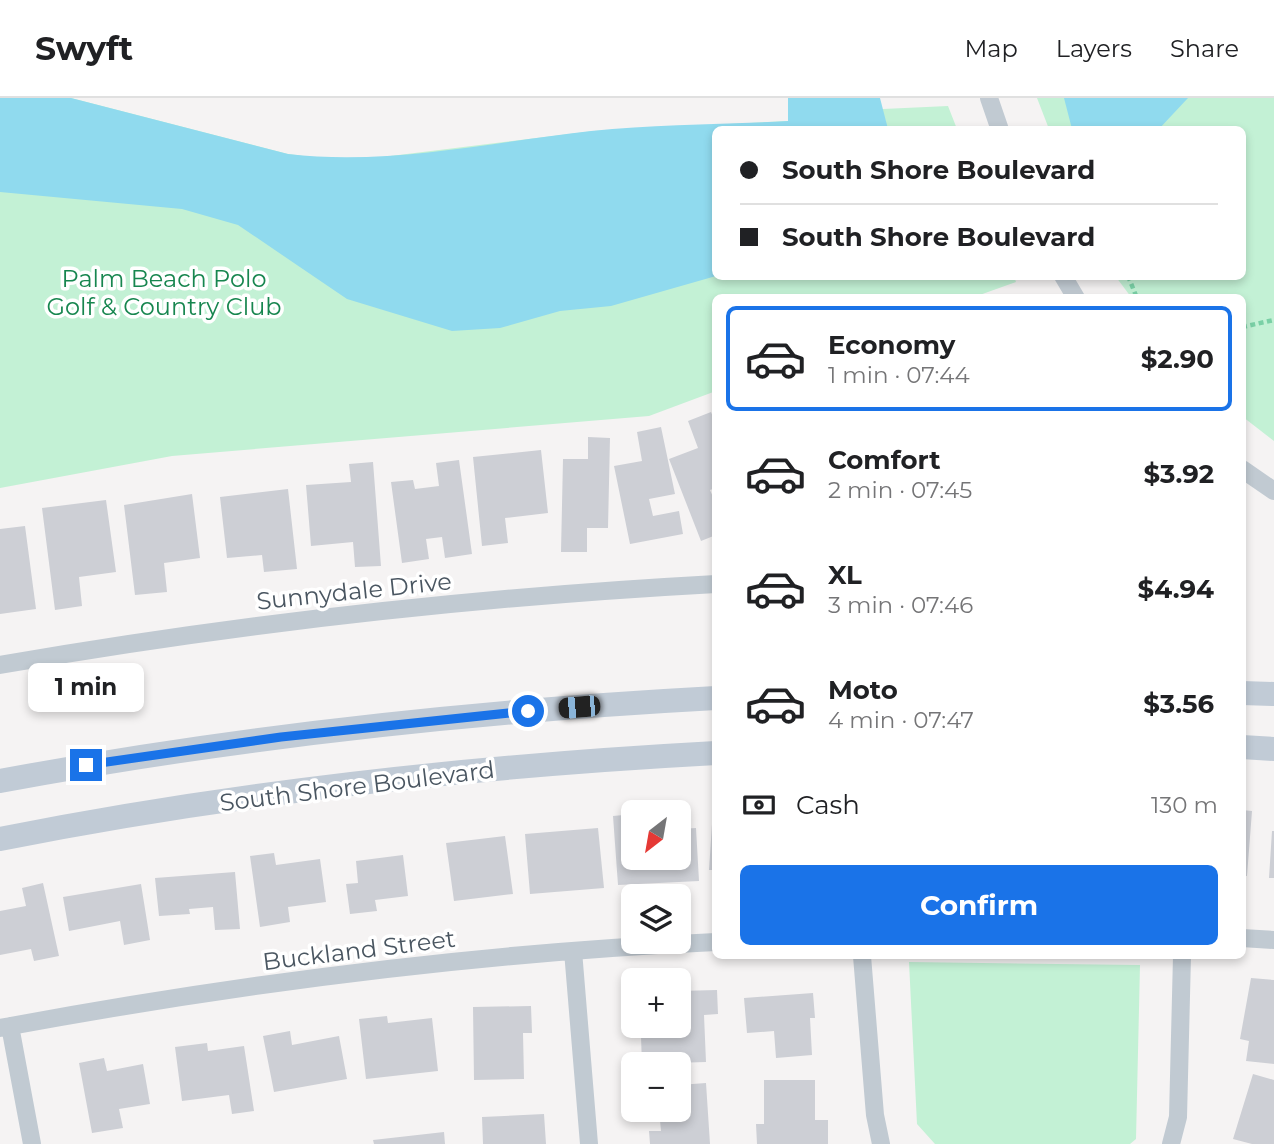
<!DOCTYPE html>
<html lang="en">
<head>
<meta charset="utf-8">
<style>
  :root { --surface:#fff; --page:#f2f2f2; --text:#202124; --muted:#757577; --line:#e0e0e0; --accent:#1a73e8 }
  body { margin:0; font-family:Montserrat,sans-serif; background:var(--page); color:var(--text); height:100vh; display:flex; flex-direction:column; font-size:26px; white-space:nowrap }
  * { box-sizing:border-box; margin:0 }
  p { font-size:23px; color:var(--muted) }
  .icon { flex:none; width:38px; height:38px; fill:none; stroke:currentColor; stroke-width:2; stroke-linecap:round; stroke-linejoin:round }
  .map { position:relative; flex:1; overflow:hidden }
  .details { position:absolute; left:712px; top:196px; width:534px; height:665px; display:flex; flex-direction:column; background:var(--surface); border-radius:10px; box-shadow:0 4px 10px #0003 }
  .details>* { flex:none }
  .top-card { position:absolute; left:712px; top:28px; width:534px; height:154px; border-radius:10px; box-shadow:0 4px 10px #0003; display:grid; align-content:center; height:154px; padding:0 28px; background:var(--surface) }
  .needle { width:46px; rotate:211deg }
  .controls { position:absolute; left:621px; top:702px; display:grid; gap:14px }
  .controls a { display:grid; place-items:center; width:70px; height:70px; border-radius:10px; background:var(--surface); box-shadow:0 4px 10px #0003; font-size:35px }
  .end { position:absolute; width:32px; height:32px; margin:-16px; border:9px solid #1a73e8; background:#fff; box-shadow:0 0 0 4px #fff }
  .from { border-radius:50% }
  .bubble { position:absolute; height:49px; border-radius:10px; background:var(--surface); box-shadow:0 4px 10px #0003; font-size:23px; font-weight:700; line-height:49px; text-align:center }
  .car { position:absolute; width:21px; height:42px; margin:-21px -10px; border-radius:9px; box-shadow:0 0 5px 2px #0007; background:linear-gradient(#222 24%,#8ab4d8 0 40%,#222 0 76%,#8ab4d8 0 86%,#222 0) }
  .top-card b { display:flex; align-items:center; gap:24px; height:66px; font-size:26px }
  .top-card b+b { border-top:2px solid var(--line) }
  .top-card i { width:18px; height:18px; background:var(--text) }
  ul { padding:12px 0 0; list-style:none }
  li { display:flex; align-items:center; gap:21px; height:105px; margin:0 14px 10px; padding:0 14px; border:4px solid transparent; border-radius:10px }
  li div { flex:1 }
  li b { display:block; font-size:26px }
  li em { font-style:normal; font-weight:700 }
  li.current { border-color:var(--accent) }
  li>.icon { width:63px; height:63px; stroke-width:1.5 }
  .pay { display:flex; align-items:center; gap:18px; height:77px; padding:0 28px; font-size:26px }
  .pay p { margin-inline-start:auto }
  .cta { display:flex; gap:14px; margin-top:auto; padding:14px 28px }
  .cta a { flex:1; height:80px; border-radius:10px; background:var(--accent); color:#fff; font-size:28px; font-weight:700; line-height:80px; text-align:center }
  header { display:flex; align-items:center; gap:42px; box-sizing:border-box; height:98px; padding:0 35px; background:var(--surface); border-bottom:2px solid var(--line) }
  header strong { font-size:33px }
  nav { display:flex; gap:38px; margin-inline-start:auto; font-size:24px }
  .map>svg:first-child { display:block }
  .green { fill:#c3f1d5 }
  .water { fill:#90daee }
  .building { fill:#cdcfd5 }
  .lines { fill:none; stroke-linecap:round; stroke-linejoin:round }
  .path { stroke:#7ad0a6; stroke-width:4.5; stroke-dasharray:5 3.5; stroke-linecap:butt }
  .street { stroke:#c1cad2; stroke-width:18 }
  .secondary { stroke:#c1cbd6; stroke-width:24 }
  .route { stroke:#1a73e8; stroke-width:9 }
  .labels { text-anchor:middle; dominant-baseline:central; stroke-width:7; stroke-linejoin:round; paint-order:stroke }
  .park-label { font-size:24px; fill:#17864f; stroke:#fff }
  .street-label { font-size:24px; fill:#4a5661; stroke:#fff }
</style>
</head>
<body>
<header>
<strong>Swyft</strong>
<nav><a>Map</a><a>Layers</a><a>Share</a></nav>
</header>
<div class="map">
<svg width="1274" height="1046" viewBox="0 0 1274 1046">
  <rect width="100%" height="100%" fill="#f5f3f3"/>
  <path class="green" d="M 0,0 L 71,0 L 288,56 L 320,60 L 366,61 L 594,33 L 788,23 L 788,0 L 883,11 L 948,8 L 957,31 L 716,32 L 716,178 L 1014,178 L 1016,184 L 974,199 L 716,200 L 716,293 L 649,318 L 172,358 L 0,390 Z
    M 1037,0 L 1274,0 L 1274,343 L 1243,319 L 1242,200 L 1131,199 L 1116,179 L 1242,178 L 1242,32 L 1049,31 Z
    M 909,864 L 1140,867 L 1136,1041 L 1130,1046 L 935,1046 L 917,1026 Z"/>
  <path class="water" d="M 0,0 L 71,0 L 288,56 C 389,68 491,44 591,33 C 656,26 723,27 788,23 L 788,0 L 880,0 L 888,31 L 716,32 L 716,178 L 611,208 L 560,213 L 500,230 L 452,233 L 347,201 L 238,127 L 182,111 L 0,94 Z
    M 1064,0 L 1188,0 L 1158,32 L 1072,31 Z"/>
  <path class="building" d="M 711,314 L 716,326 L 716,390 L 710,392 L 716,406 L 716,437 L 701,443 L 669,361 L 698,350 L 688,323 Z
    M 661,329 L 675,396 L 649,401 L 653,418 L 679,413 L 683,436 L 630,446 L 614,368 L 642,363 L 637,334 Z
    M 588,339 L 610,340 L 608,430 L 587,430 L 587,454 L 561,454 L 563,361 L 588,361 Z
    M 541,352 L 548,415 L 505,420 L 508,445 L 482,448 L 473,359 Z
    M 459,362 L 472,456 L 445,460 L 442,439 L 426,441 L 429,461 L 402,465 L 391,384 L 413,382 L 415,391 L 439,388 L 436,365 Z
    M 373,364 L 381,468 L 355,469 L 353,444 L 311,448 L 306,387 L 351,384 L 349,366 Z
    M 288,391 L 297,471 L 264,474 L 262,457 L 227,460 L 220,399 Z
    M 192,396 L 200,460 L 164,465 L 167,494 L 135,497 L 124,407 Z
    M 106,402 L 116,474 L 79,479 L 82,508 L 55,512 L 42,410 Z
    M 25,428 L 36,511 L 0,516 L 0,431 Z
    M 1242,712 L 1252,713 L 1247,778 L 1242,778 Z
    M 634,716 L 634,760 L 679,760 L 679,731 L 696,730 L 699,783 L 618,787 L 613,718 Z
    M 712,726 L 716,726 L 716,772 L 709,772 Z
    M 598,730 L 604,790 L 530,796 L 525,736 Z
    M 1272,733 L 1274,733 L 1274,780 L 1269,780 Z
    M 505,738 L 513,796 L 454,803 L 446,745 Z
    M 274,755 L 276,767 L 320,761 L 326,804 L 288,809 L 290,824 L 260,829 L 250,758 Z
    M 403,757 L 408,798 L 375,802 L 377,813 L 350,816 L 346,786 L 358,785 L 356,763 Z
    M 235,774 L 240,831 L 215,832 L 213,809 L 189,811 L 190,816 L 159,818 L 155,780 Z
    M 43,785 L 59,858 L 34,863 L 31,851 L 0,857 L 0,813 L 26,808 L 22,790 Z
    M 141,786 L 150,842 L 124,847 L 120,823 L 69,833 L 63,799 Z
    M 1251,880 L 1274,882 L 1274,966 L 1246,963 L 1249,943 L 1240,941 Z
    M 717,892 L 718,916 L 704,917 L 706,964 L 642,966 L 641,939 L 647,939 L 647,928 L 679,928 L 679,893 Z
    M 813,895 L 815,920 L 810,920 L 812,957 L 776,960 L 774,933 L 747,935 L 744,900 Z
    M 531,908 L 532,935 L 523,935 L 524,981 L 474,982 L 473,909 Z
    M 387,918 L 388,925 L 432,920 L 438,973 L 366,981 L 359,921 Z
    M 290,933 L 292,947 L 339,938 L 347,981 L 274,994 L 263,938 Z
    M 207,945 L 208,953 L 244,948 L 254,1013 L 232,1016 L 229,997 L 182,1003 L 175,949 Z
    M 104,960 L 107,973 L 143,966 L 150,1006 L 119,1011 L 123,1030 L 92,1035 L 79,965 Z
    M 1253,976 L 1274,982 L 1274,1046 L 1252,1046 L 1233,1041 Z
    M 764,982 L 815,982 L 815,1022 L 828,1022 L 828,1046 L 757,1046 L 756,1026 L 764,1026 Z
    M 706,985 L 710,1046 L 650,1046 L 649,1033 L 661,1033 L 659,1012 L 679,1012 L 679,987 Z
    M 544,1016 L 546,1046 L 483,1046 L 482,1019 Z
    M 444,1034 L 445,1046 L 374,1046 L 373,1042 Z"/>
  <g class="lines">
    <path class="path" d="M 1128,178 L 1137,200
      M 1242,229 L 1274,222"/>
    <path class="street" d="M 989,0 L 1000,32
      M 1063,178 L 1076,200
      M 1242,371 L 1274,393
      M 0,567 C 236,526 476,499 716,486
      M 1242,840 L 1274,842
      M 573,853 L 589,1046
      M 862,858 L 875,1017 L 881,1046
      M 10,928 L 32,1046
      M 0,930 C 236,886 476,855 716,844
      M 1171,1046 L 1178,1019 L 1182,858"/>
    <path class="secondary" d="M 1242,595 L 1274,596
      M 1242,649 L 1274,651
      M 0,683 C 236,639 476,613 716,600
      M 0,741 C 236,694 476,668 716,655"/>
  </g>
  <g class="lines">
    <path class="route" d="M 86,667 L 281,639 L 528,613"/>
  </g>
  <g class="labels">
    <g class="park-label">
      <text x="164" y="180">Palm Beach Polo<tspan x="164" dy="28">Golf &amp; Country Club</tspan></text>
    </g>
    <g class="street-label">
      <text transform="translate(354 493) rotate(-6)">Sunnydale Drive</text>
      <text transform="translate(357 688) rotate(-7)">South Shore Boulevard</text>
      <text transform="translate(359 852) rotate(-7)">Buckland Street</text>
    </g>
  </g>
</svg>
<div class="controls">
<a><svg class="needle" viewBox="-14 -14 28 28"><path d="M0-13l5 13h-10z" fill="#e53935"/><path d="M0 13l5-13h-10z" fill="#757577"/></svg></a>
<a><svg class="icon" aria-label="layers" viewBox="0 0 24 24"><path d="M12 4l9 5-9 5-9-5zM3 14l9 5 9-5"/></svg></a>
<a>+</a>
<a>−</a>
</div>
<i class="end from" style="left:528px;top:613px"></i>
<i class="end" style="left:86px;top:667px"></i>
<div class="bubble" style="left:28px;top:565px;width:116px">1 min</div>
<i class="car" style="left:579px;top:609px;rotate:265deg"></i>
<div class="top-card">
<b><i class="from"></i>South Shore Boulevard</b>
<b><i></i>South Shore Boulevard</b>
</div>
<section class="details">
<ul>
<li class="current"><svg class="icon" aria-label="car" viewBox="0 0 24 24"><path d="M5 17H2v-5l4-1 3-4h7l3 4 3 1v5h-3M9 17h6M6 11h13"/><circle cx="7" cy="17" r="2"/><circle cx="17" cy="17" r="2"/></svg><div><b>Economy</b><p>1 min · 07:44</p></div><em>$2.90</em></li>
<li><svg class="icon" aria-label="car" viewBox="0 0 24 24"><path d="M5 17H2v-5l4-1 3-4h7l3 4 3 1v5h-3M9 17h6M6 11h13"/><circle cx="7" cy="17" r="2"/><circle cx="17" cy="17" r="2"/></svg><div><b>Comfort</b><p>2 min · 07:45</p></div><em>$3.92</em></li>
<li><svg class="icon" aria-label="car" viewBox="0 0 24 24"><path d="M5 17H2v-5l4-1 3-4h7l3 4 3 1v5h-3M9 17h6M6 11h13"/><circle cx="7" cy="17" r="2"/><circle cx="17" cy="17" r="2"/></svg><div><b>XL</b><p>3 min · 07:46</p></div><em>$4.94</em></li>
<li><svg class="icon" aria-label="car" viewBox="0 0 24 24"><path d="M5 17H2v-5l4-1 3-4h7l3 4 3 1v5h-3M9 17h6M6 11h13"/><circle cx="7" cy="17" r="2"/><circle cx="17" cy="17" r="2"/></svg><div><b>Moto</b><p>4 min · 07:47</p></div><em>$3.56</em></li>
</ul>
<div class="pay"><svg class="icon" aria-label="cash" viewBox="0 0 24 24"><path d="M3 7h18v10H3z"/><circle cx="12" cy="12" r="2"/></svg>Cash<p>130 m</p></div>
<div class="cta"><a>Confirm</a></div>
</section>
</div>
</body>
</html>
